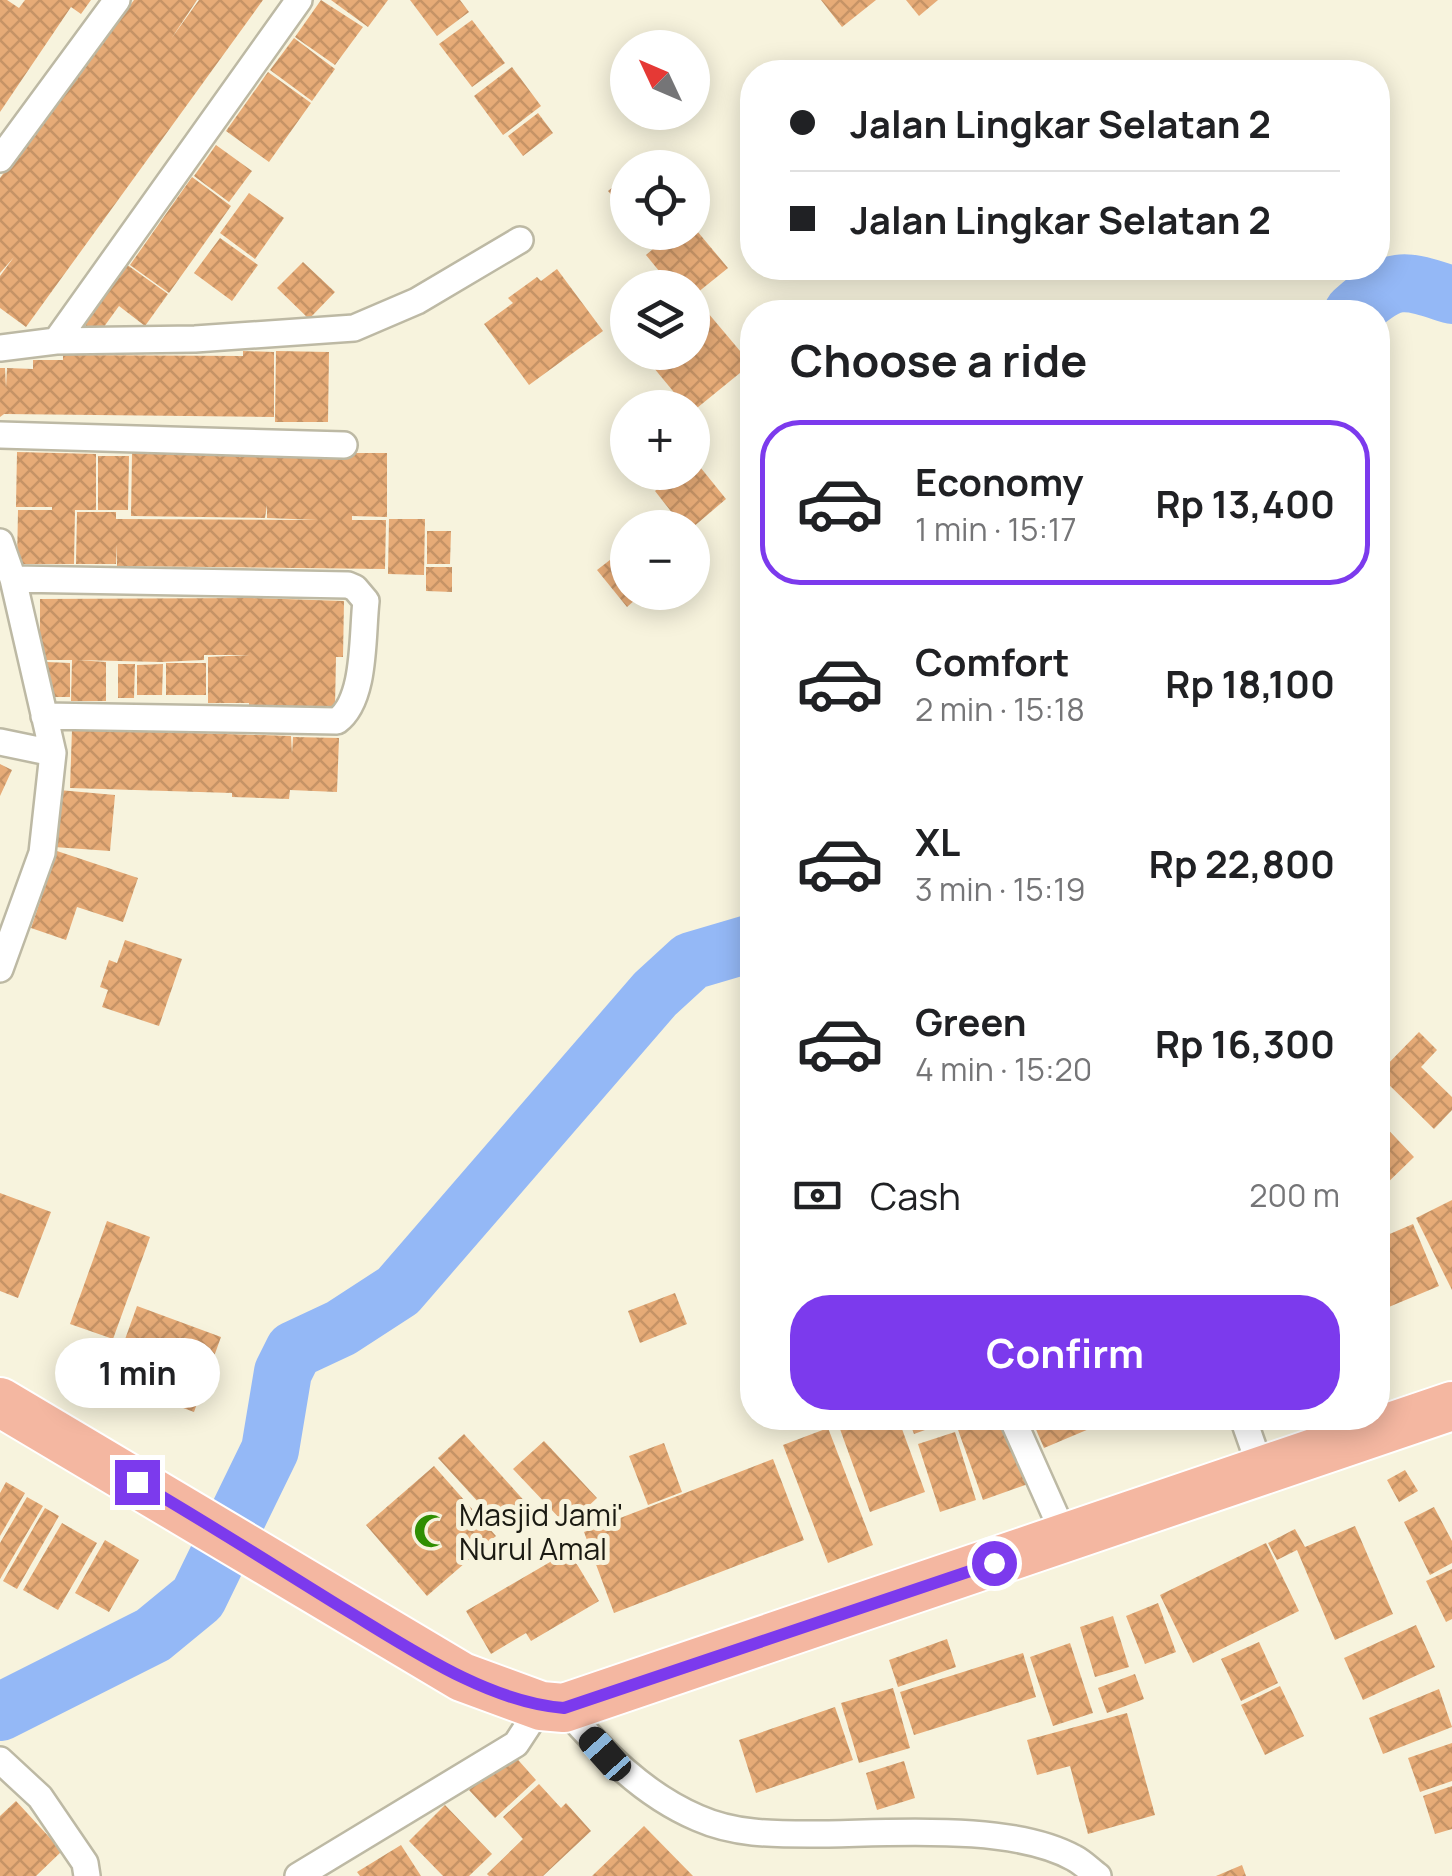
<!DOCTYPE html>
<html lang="en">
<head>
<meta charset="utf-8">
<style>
  :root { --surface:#fff; --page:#f2f2f2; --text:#202124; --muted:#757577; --line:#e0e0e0; --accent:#7c3aed }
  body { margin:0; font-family:Manrope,sans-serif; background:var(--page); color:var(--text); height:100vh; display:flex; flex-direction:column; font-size:38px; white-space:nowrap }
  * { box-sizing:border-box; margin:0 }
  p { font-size:32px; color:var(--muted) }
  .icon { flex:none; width:55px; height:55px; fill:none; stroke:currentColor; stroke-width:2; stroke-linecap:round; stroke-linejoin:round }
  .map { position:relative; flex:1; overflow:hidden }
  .side { position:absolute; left:740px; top:300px; width:650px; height:1130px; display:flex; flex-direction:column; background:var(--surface); border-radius:40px; box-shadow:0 5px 25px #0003 }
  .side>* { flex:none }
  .guide { position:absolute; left:740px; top:60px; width:650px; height:220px; border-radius:40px; box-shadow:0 5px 25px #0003; display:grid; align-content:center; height:220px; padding:0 50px; background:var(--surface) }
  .needle { width:65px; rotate:314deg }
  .buttons { position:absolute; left:610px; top:30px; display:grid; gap:20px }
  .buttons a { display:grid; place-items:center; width:100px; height:100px; border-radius:50%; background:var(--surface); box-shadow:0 5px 25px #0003; font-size:50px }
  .end { position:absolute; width:45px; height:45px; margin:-22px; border:12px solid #7c3aed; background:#fff; box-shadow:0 0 0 5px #fff }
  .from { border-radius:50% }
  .bubble { position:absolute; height:70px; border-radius:35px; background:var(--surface); box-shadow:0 5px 25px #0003; font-size:32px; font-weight:700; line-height:70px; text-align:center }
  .car { position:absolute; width:30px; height:60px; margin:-30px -15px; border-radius:12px; box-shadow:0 0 8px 2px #0007; background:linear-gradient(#222 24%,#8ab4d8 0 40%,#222 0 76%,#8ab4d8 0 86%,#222 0) }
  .guide b { display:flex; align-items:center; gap:35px; height:95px; font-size:38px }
  .guide b+b { border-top:2px solid var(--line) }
  .guide i { width:25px; height:25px; background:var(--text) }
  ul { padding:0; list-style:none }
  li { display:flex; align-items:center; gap:30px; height:165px; margin:0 20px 15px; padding:0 30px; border:5px solid transparent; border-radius:40px }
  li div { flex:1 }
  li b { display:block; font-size:38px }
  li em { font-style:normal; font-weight:700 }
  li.selected { border-color:var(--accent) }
  li>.icon { width:90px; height:90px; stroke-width:1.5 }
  h2 { padding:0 50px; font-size:45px; line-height:120px }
  .pay { display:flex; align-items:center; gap:25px; height:110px; padding:0 50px; font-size:38px }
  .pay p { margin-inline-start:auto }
  .cta { display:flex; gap:20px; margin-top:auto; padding:20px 50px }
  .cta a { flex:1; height:115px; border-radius:40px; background:var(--accent); color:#fff; font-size:40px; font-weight:700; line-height:115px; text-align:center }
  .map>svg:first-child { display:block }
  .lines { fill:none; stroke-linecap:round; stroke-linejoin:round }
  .river { stroke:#94b8f6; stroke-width:58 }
  .building { fill:url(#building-cross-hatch) }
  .street-casing { stroke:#bdb9a4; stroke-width:30 }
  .highway-casing { stroke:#fff; stroke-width:52 }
  .street { stroke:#fff; stroke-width:25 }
  .highway { stroke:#f4b7a1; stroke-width:48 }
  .route { stroke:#7c3aed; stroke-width:12 }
  .labels { text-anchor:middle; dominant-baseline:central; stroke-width:10; stroke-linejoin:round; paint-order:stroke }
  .poi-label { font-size:30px; fill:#1b1a12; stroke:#f7f3dd; text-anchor:start }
</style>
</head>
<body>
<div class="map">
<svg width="1452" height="1876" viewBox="0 0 1452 1876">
  <defs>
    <pattern id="building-cross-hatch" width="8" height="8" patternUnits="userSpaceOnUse" patternTransform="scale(2.5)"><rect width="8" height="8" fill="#e6ab77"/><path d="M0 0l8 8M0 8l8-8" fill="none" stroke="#c59366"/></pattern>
  </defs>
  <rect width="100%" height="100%" fill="#f7f3dd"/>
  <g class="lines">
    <path class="river" d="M 1353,312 C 1394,276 1401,278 1452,295
      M 0,1712 L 153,1635 L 198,1598 L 270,1450 L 283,1372 L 294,1350 L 341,1328 L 398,1291 L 655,994 L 691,961 L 752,943"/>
  </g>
  <path class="building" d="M 0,0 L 7,0 L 19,8 L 25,0 L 91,0 L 81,14 L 71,7 L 0,112 Z
    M 134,0 L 197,0 L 171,39 L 199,0 L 263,0 L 26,327 L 0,308 L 0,276 L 14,257 L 0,273 L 0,178 L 126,7 L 128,8 Z
    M 321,0 L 363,27 L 335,65 L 295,37 Z
    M 331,0 L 388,0 L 368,27 Z
    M 410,0 L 460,0 L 469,12 L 437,36 Z
    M 821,0 L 876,0 L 842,27 Z
    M 906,0 L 938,0 L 919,16 Z
    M 472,20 L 505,63 L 472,87 L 439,44 Z
    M 294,38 L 335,69 L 312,101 L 270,70 Z
    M 512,67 L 541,106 L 503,135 L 474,96 Z
    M 268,72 L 311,103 L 269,162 L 226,131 Z
    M 538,113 L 553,133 L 523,156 L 508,136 Z
    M 216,145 L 252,171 L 229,202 L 194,176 Z
    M 628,175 L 628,215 L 608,191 Z
    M 192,177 L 231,206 L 169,293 L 130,265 Z
    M 249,193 L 284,218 L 255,259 L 220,233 Z
    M 692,225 L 728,268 L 692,297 L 692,288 L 673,288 L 646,255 L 673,232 L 692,232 Z
    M 220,238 L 258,265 L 232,301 L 194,273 Z
    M 303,262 L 335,292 L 309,319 L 277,288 Z
    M 126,264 L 168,294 L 145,326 L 119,306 L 98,335 L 81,322 Z
    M 557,269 L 603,331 L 529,385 L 484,324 L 513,303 L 508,298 L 537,277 L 541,281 Z
    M 703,307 L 751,364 L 692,412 L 692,408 L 687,408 L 644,356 L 649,352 L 692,352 L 692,316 Z
    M 243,351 L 274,352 L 274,417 L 4,414 L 0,417 L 0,368 L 5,368 L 6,388 L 7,368 L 33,369 L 33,360 L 63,360 L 63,355 L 243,356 Z
    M 276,351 L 329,352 L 328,422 L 275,422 Z
    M 17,452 L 96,454 L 96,510 L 75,510 L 74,564 L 17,564 L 18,510 L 52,510 L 52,507 L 16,507 Z
    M 132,453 L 387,453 L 387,517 L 352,516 L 352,520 L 386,520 L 385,569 L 117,566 L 117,544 L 116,564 L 76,564 L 77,512 L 116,512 L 116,519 L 318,520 L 267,518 L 267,505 L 265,518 L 131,516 Z
    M 98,456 L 129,456 L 128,510 L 98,510 Z
    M 692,457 L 726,499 L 692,528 L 684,528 L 655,491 L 677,472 L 692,472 Z
    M 389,519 L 425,519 L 424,575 L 388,574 Z
    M 427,531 L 451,531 L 450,564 L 427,564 Z
    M 628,546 L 628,592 L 644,592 L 627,607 L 597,570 Z
    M 426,567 L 452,567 L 452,592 L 426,591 Z
    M 252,598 L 344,601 L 343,657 L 336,657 L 335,707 L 249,707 L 249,703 L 208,703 L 208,657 L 250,655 L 204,655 L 204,660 L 161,662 L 77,660 L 106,662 L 106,701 L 71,701 L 72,660 L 40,660 L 40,599 Z
    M 47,662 L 70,663 L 70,697 L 47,697 Z
    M 166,663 L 206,663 L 206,695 L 166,695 Z
    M 118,664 L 135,664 L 134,698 L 118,698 Z
    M 163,664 L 162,695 L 137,695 L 137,665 Z
    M 72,729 L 291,736 L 292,754 L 293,737 L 339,738 L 337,792 L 290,790 L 289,799 L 232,797 L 232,793 L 70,788 Z
    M 0,764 L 12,770 L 0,796 Z
    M 59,790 L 115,795 L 110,851 L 54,847 Z
    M 57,851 L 138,878 L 123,922 L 77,907 L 66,940 L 31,928 Z
    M 125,940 L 182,959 L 159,1026 L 102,1007 L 108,990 L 100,987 L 109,960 L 117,963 Z
    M 1419,1032 L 1437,1050 L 1421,1067 L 1452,1097 L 1452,1110 L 1434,1129 L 1378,1074 Z
    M 1378,1119 L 1414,1157 L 1378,1192 Z
    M 0,1193 L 51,1212 L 18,1298 L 0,1291 Z
    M 1452,1200 L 1452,1290 L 1416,1218 Z
    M 107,1221 L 150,1237 L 113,1339 L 70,1324 Z
    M 1413,1224 L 1439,1286 L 1384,1309 L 1378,1294 L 1378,1239 Z
    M 675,1293 L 687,1324 L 640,1343 L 628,1311 Z
    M 137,1306 L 221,1337 L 194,1412 L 110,1381 Z
    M 836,1418 L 898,1418 L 925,1492 L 870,1512 Z
    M 908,1418 L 958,1418 L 914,1434 Z
    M 983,1418 L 1008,1418 L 1031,1483 L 983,1500 L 957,1427 Z
    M 1031,1418 L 1085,1418 L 1089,1429 L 1044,1448 Z
    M 828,1428 L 873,1545 L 828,1563 L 783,1445 Z
    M 955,1432 L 976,1500 L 940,1512 L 918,1444 Z
    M 464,1434 L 528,1505 L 502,1528 L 438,1458 Z
    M 544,1441 L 597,1498 L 567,1526 L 513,1469 Z
    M 664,1443 L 682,1492 L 648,1505 L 629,1456 Z
    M 773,1459 L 804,1540 L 614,1613 L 584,1532 Z
    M 434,1466 L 496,1536 L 427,1596 L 366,1525 Z
    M 1405,1470 L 1418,1491 L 1399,1502 L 1387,1480 Z
    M 6,1482 L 25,1493 L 0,1536 L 0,1493 Z
    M 27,1497 L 43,1506 L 0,1579 L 0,1543 Z
    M 1434,1507 L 1452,1541 L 1452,1563 L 1430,1575 L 1404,1522 Z
    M 45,1508 L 59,1516 L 17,1589 L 3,1581 Z
    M 62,1523 L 97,1543 L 58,1610 L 23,1590 Z
    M 1355,1526 L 1393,1614 L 1335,1640 L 1297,1550 L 1277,1560 L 1268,1543 L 1295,1529 L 1305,1547 Z
    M 105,1540 L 139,1560 L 109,1612 L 75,1593 Z
    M 1266,1543 L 1299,1611 L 1193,1663 L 1160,1595 Z
    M 569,1551 L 599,1601 L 531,1641 L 526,1633 L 491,1654 L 466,1611 Z
    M 1452,1569 L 1452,1619 L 1446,1622 L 1426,1581 Z
    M 1158,1603 L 1176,1652 L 1145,1664 L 1126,1616 Z
    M 1113,1616 L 1129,1667 L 1095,1677 L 1080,1627 Z
    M 1416,1625 L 1435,1667 L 1363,1700 L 1344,1658 Z
    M 947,1639 L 956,1667 L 898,1687 L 889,1660 Z
    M 1259,1642 L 1278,1683 L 1241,1701 L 1221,1659 Z
    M 1070,1643 L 1093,1713 L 1053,1726 L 1030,1657 Z
    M 1023,1653 L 1036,1697 L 914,1735 L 900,1692 Z
    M 1135,1674 L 1144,1699 L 1107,1713 L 1098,1688 Z
    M 1280,1686 L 1304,1736 L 1265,1755 L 1241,1705 Z
    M 893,1688 L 910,1748 L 859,1763 L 841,1703 Z
    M 1439,1689 L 1452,1727 L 1383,1754 L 1369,1718 Z
    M 835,1707 L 853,1760 L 756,1793 L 739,1740 Z
    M 1127,1713 L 1155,1815 L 1088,1834 L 1070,1766 L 1037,1775 L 1027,1740 Z
    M 1452,1743 L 1452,1781 L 1420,1792 L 1408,1758 Z
    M 511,1752 L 536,1780 L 495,1818 L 469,1790 Z
    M 904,1761 L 915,1798 L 877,1810 L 866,1773 Z
    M 539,1784 L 561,1808 L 566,1803 L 591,1831 L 543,1876 L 489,1876 L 487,1874 L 523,1839 L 503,1817 Z
    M 1452,1786 L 1452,1829 L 1435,1834 L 1423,1796 Z
    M 16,1801 L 62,1851 L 36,1876 L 0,1876 L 0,1816 Z
    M 445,1805 L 492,1854 L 469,1876 L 443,1876 L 409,1841 Z
    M 644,1826 L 693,1876 L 592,1876 Z
    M 401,1845 L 421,1876 L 360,1876 L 357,1872 Z
    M 1242,1865 L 1246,1876 L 1216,1876 Z"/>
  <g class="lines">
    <g class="street-casing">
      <path id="street" d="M 0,159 L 117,0
        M 56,341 L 195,339 L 354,328 L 417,301 L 520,240
        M 0,348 L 56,341 L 299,0
        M 0,435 L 344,445
        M 0,542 L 13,579 L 53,753 L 42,853 L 0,969
        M 13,579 L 348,585 L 355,588 L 366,601 C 362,636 366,700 337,721 L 44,716
        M 0,742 L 53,753
        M 1012,1418 L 1066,1539
        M 1243,1418 L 1262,1472
        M 564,1708 C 604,1753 642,1794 698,1818 C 734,1834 771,1834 810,1834 C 884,1834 1009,1822 1074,1858 C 1082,1862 1090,1870 1098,1876
        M 0,1760 L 40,1797 L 85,1863 L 87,1876
        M 298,1876 L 516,1744 L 541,1706"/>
    </g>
    <g class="highway-casing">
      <path id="highway" d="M 0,1402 L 462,1677 L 541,1706 L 564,1708 L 1452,1406"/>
    </g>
    <use href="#street" class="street"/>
    <use href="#highway" class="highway"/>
  </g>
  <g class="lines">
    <path class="route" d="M 137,1482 C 206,1522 273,1565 341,1607 C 406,1646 486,1702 564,1708 L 994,1563"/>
  </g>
  <defs>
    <g id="mosque-bare" transform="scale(2.7)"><path d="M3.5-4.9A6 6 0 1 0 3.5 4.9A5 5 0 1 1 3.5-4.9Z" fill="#2f8e02" stroke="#f7f3dd" stroke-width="2.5" paint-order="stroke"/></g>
  </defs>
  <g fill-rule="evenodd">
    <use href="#mosque-bare" x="431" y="1531"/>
  </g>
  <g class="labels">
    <g class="poi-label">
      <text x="459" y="1514">Masjid Jami'<tspan x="459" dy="34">Nurul Amal</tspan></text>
    </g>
  </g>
</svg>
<div class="buttons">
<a><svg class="needle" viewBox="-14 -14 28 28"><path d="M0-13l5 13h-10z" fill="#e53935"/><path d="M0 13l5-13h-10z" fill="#757577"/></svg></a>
<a><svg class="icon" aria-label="locate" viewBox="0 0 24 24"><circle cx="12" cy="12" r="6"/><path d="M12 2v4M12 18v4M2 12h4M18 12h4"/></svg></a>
<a><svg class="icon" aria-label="layers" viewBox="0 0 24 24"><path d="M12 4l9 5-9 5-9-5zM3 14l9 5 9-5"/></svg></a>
<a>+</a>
<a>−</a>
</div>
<i class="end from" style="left:994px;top:1563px"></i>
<i class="end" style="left:137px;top:1482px"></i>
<div class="bubble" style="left:55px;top:1338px;width:165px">1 min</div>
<i class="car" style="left:605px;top:1754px;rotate:318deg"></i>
<div class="guide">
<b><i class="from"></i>Jalan Lingkar Selatan 2</b>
<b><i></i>Jalan Lingkar Selatan 2</b>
</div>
<section class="side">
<h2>Choose a ride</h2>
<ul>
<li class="selected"><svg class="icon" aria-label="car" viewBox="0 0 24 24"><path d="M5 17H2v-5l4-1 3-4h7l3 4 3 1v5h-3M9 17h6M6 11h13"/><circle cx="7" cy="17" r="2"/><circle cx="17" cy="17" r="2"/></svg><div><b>Economy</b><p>1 min · 15:17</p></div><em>Rp 13,400</em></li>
<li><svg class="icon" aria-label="car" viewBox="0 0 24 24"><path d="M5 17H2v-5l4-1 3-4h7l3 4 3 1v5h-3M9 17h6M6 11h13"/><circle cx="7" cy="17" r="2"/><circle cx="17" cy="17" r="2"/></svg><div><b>Comfort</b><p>2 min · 15:18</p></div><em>Rp 18,100</em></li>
<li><svg class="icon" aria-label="car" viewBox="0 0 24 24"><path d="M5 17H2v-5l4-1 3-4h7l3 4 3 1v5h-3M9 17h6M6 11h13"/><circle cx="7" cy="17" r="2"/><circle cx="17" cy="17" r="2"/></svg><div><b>XL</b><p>3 min · 15:19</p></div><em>Rp 22,800</em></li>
<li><svg class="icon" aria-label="car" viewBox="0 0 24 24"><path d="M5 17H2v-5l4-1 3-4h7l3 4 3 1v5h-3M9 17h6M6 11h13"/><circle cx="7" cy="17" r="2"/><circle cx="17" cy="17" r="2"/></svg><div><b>Green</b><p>4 min · 15:20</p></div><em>Rp 16,300</em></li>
</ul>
<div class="pay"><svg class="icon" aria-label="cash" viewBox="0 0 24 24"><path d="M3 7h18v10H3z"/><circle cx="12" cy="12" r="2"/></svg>Cash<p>200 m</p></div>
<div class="cta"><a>Confirm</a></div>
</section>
</div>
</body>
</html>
